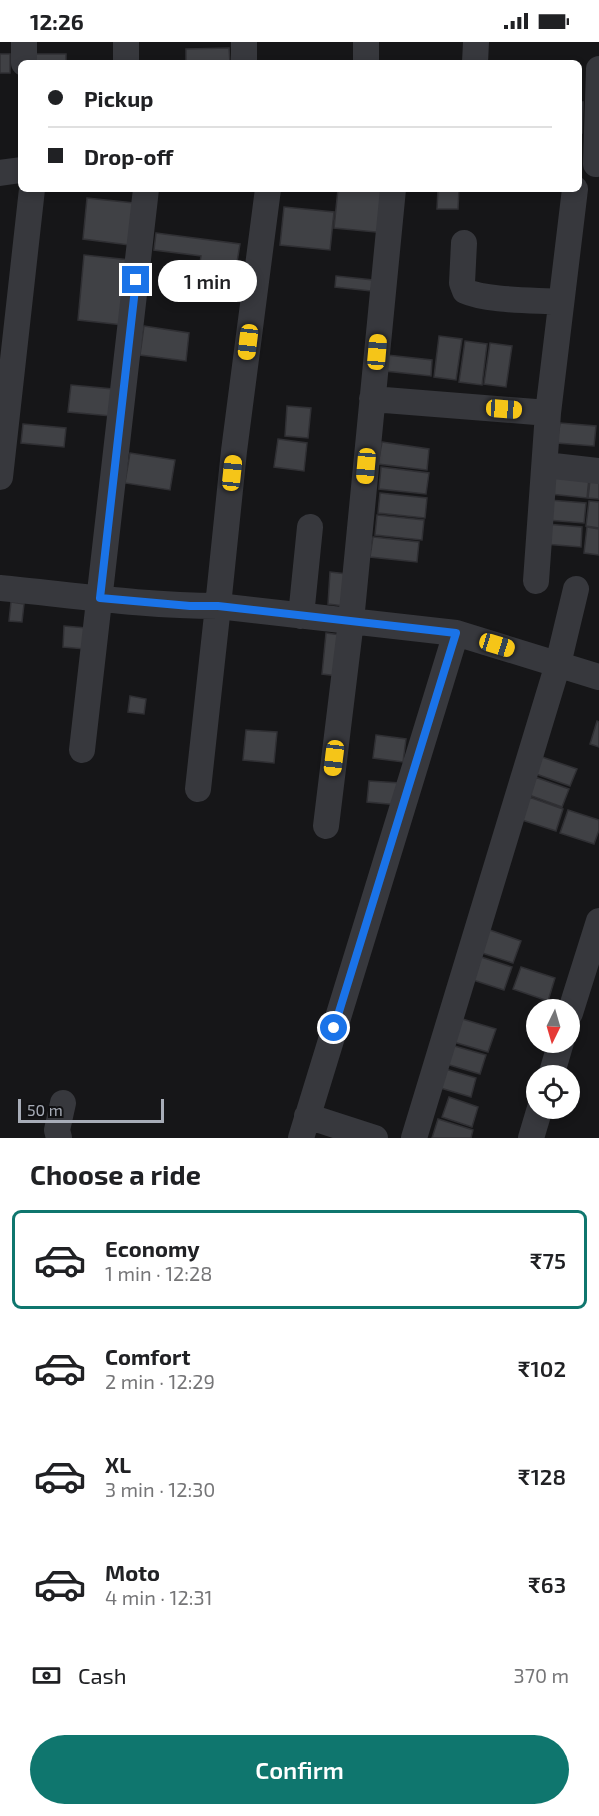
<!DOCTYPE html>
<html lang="en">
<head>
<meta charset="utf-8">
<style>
  :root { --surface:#fff; --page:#f6f6f6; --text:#202124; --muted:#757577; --line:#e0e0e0; --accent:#0f766e }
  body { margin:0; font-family:"Exo 2",sans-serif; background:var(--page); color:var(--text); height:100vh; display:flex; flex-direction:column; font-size:22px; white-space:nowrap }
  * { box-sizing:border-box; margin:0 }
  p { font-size:20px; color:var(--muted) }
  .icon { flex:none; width:33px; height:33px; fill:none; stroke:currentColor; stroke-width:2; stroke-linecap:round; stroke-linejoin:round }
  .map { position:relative; height:1096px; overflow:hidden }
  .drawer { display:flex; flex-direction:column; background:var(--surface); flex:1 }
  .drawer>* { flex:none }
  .banner { position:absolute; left:18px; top:18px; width:564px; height:132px; border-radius:9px; box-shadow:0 3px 9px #0003; display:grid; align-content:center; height:132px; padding:0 30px; background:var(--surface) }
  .needle { width:39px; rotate:185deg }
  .controls { position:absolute; left:526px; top:957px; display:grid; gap:12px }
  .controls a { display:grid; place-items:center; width:54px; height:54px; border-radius:50%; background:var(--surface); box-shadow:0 3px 9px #0003; font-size:30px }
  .scale { position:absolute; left:18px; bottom:15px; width:146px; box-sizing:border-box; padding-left:6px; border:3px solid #a8adb8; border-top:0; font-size:16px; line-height:21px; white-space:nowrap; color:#a8adb8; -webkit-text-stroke:4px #111113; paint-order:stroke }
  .end { position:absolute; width:27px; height:27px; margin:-14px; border:8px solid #1a73e8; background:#fff; box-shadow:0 0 0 3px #fff }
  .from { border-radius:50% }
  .bubble { position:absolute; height:42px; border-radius:21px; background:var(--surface); box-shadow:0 3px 9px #0003; font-size:20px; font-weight:600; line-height:42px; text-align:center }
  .car { position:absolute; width:18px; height:36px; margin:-18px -9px; border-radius:8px; box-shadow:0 0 4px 2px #0007; background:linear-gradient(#f5c518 24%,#345 0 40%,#f5c518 0 76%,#345 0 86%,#f5c518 0) }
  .banner b { display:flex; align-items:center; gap:21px; height:57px; font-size:22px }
  .banner b+b { border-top:2px solid var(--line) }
  .banner i { width:15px; height:15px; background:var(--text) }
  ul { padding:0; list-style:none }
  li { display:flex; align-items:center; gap:18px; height:99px; margin:0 12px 9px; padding:0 18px; border:3px solid transparent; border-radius:9px }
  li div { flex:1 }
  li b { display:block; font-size:22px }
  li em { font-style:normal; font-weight:600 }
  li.current { border-color:var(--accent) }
  li>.icon { width:54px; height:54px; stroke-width:1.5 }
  h2 { padding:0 30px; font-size:27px; line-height:72px }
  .pay { display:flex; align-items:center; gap:15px; height:66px; padding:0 30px; font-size:22px }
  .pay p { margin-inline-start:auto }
  .button { display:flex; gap:12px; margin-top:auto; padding:12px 30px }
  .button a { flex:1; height:69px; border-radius:36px; background:var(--accent); color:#fff; font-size:24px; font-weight:600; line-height:69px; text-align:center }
  .status { display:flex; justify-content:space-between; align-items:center; height:42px; padding:0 30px; background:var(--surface); direction:ltr }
  .status svg { height:16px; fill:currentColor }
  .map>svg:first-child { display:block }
  .building { fill:#404145; stroke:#303034; stroke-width:1.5 }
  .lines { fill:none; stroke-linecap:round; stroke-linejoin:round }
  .minor { stroke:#37383d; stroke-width:26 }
  .route { stroke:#1a73e8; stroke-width:8 }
</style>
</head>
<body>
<div class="status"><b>12:26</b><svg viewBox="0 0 49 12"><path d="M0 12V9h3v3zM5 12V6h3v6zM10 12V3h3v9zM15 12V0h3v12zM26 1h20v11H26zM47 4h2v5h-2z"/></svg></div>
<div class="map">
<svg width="599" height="1096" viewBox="0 0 599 1096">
  <rect width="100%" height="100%" fill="#161618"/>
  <path class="building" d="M 229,6 L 230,21 L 186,21 L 186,7 Z
    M 0,12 L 10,12 L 10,31 L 0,31 Z
    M 34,12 L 66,12 L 66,21 L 34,21 Z
    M 579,60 L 583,60 L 582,91 L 579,91 Z
    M 338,147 L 389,147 L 386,191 L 334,186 Z
    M 438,147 L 459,147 L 458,167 L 437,167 Z
    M 87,156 L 134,161 L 129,203 L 83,197 Z
    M 284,165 L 334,170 L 330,208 L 280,203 Z
    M 156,191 L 240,202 L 235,232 L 199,227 L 201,214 L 154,208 Z
    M 84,213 L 130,218 L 123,283 L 78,278 Z
    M 178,226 L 194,228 L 191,258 L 176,256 Z
    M 336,234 L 373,238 L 371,249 L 335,245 Z
    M 144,284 L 189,291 L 186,319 L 140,313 Z
    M 439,294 L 462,297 L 456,338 L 434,335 Z
    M 465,299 L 487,302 L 482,343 L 459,340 Z
    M 490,301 L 512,304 L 506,345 L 484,342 Z
    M 387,313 L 432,318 L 431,334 L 385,329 Z
    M 71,343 L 113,347 L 111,374 L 68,370 Z
    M 287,364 L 311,366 L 308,396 L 285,394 Z
    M 560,381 L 596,384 L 594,404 L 557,401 Z
    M 23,382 L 66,386 L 64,405 L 21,401 Z
    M 278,397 L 307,401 L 304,429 L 274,425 Z
    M 382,400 L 429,407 L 427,428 L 378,422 Z
    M 130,411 L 175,418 L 170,448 L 125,441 Z
    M 381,425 L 429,431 L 426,452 L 379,447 Z
    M 591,430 L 599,431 L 599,457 L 588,456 Z
    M 552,433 L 589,436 L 587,456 L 550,452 Z
    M 380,451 L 427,456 L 425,476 L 378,471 Z
    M 549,458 L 586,461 L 584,481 L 547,478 Z
    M 589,459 L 599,460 L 599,486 L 586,484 Z
    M 377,473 L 424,478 L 422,498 L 375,493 Z
    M 546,482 L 582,485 L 581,505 L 544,502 Z
    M 587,485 L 599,487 L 599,513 L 584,511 Z
    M 373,495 L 419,500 L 417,520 L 370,515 Z
    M 330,530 L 347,532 L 344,564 L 328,562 Z
    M 11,560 L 24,562 L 22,580 L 9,579 Z
    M 64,584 L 87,586 L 85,607 L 63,605 Z
    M 326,591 L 341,593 L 338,634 L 322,632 Z
    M 130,654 L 146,657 L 144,672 L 128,670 Z
    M 597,679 L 599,680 L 599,705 L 590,702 Z
    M 246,688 L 277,690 L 274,721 L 243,718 Z
    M 376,693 L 406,697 L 403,720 L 373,716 Z
    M 542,715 L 577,727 L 570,744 L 536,732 Z
    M 535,735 L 569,747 L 562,765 L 529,753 Z
    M 369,739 L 401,741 L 399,763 L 367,760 Z
    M 529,755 L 563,767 L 556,789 L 522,778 Z
    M 568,768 L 599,778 L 599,788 L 594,802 L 560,791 Z
    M 487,887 L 521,899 L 513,921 L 479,910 Z
    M 478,914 L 512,925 L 504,948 L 470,937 Z
    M 521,925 L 555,936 L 548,959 L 513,947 Z
    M 459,976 L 496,987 L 488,1010 L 450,999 Z
    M 451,1003 L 486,1013 L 480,1032 L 446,1022 Z
    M 442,1026 L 476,1036 L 471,1055 L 437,1045 Z
    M 449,1055 L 478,1065 L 472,1085 L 442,1075 Z
    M 438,1077 L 473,1088 L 471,1096 L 432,1096 Z"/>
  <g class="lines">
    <path class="minor" d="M 126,0 L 126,21
      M 24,21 L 24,0
      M 244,21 L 244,0
      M 366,21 L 366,0
      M 475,21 L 476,0
      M 596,122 L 599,27
      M 0,131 L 21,128
      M 268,147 L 234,409 L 218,564 L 456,591
      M 464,201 L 462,241 L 465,249 C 487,259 535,258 561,260
      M 372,357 L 548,371
      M 545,423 L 599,429
      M 0,435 L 32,147
      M 536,539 L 548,371 L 575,147
      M 0,546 C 72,553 145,564 218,564 L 198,747
      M 301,574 L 310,485
      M 82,708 L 146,147
      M 326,784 L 351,579 L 393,147
      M 570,971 L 599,879
      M 551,1034 L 561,1000
      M 307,1074 L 375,1096
      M 59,1096 L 57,1088 L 63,1061
      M 301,1096 L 456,591 L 599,635
      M 414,1096 L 558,622 L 576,547
      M 531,1096 L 540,1066"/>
  </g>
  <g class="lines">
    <path class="route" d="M 136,238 L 100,556 L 190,564 L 218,564 L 456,591 L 334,986"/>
  </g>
</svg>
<div class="controls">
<a><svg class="needle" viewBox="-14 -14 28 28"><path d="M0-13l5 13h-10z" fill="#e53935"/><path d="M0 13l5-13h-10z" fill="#757577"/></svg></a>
<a><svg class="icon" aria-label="locate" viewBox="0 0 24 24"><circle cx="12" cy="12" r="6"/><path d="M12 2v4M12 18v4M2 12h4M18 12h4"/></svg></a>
</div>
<div class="scale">50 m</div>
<i class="end from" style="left:334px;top:986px"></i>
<i class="end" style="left:136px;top:238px"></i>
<div class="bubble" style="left:158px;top:218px;width:99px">1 min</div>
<i class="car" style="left:248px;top:300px;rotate:187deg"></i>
<i class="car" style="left:377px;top:310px;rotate:5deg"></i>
<i class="car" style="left:504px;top:367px;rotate:94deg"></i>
<i class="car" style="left:366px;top:424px;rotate:185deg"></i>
<i class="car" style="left:232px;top:431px;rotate:6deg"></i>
<i class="car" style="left:497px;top:603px;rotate:107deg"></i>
<i class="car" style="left:334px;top:716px;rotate:187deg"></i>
<div class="banner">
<b><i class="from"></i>Pickup</b>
<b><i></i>Drop-off</b>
</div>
</div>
<section class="drawer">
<h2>Choose a ride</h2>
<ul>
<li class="current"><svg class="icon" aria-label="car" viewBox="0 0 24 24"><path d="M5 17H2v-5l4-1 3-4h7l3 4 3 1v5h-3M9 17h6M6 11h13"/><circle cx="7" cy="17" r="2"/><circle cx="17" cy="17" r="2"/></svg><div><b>Economy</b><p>1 min · 12:28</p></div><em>₹75</em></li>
<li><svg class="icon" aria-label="car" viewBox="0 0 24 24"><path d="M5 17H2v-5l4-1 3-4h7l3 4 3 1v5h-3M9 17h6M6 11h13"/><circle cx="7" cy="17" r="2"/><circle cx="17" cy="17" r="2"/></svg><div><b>Comfort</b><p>2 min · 12:29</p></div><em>₹102</em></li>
<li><svg class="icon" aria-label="car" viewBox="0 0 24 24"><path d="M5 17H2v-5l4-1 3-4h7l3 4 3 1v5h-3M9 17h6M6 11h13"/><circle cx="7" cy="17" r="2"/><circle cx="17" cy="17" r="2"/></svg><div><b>XL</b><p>3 min · 12:30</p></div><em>₹128</em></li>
<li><svg class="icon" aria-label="car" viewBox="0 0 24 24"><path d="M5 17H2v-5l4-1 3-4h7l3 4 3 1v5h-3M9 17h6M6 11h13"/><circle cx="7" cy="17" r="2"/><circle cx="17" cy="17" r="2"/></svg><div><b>Moto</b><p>4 min · 12:31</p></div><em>₹63</em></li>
</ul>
<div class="pay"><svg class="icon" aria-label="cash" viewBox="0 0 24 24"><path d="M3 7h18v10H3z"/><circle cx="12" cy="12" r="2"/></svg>Cash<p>370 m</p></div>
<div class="button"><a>Confirm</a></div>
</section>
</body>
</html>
